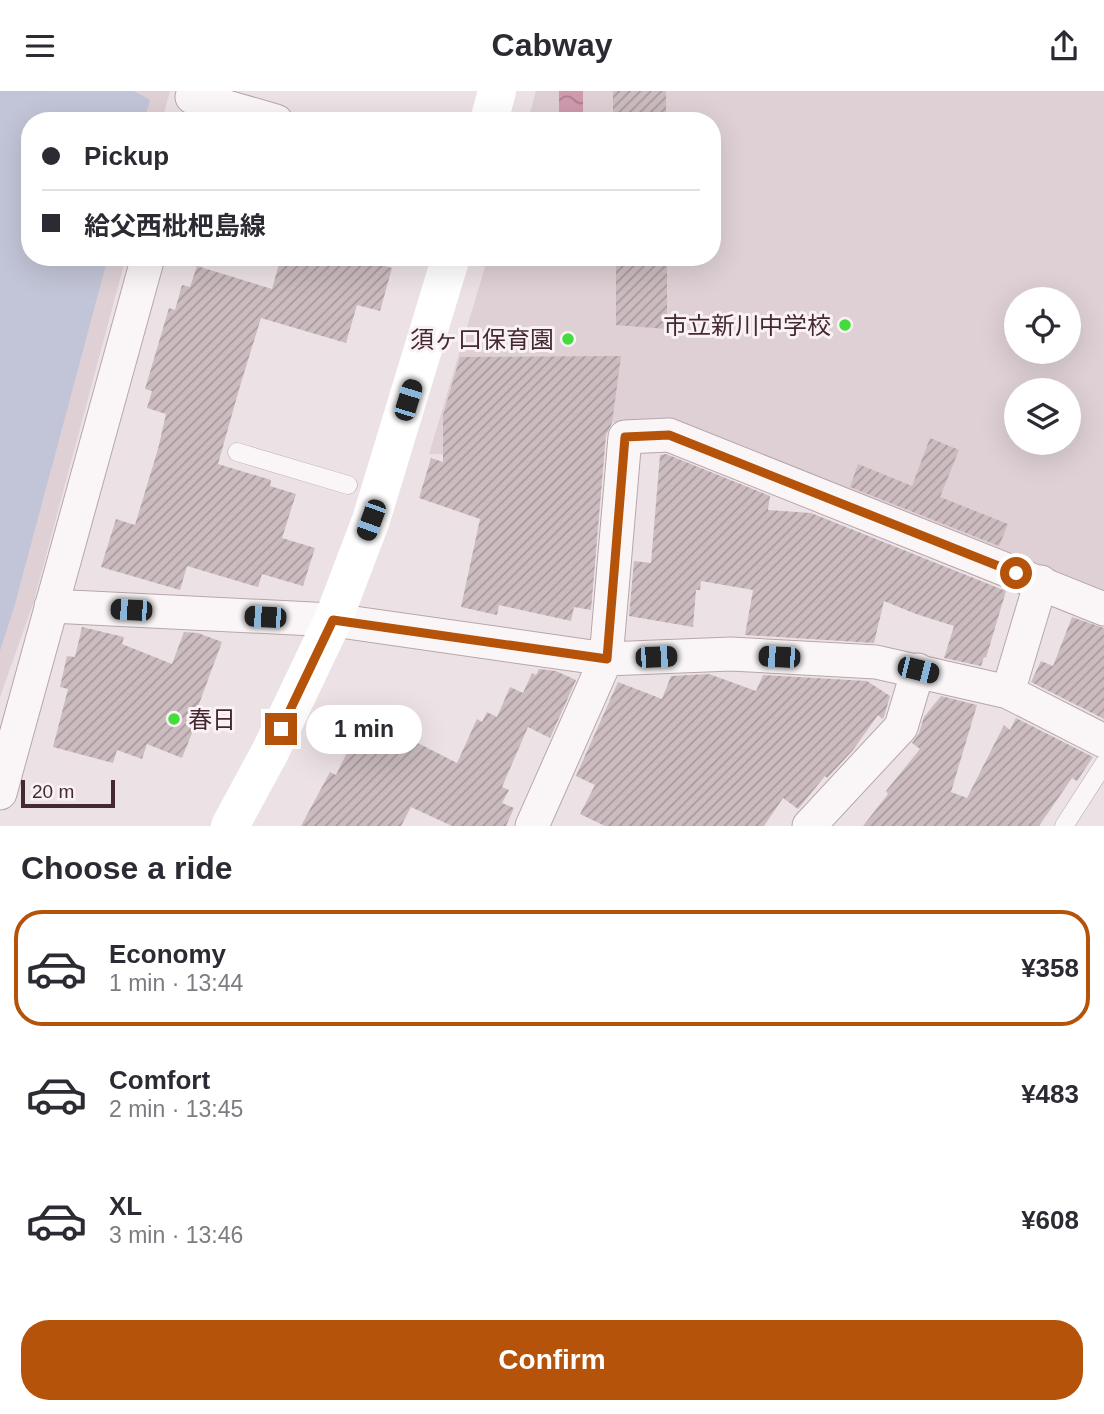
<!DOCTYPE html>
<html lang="en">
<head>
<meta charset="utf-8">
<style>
  :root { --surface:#fff; --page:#f2f2f3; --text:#2b2b33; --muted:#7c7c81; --line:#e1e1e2; --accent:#b45309 }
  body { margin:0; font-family:Arial,"Noto Sans JP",sans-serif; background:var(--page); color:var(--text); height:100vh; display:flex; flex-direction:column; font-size:26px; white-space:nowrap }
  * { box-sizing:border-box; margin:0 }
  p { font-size:23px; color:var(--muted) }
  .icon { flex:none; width:38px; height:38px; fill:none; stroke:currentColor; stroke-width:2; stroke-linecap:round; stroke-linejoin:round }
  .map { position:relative; height:735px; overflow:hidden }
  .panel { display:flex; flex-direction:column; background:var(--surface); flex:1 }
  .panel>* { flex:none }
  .hud { position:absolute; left:21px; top:21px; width:700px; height:154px; border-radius:28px; box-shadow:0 7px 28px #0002; display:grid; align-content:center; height:154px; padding:0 21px; background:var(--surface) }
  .fabs { position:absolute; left:1004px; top:196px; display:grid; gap:14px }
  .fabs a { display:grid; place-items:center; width:77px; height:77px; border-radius:50%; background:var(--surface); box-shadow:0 7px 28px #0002; font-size:35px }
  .scale { position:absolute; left:21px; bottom:18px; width:94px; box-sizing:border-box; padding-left:7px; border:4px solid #462830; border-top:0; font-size:19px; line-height:24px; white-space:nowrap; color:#462830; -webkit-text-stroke:5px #f9f2f4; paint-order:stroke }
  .end { position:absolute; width:32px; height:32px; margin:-16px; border:9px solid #b45309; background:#fff; box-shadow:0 0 0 4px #fff }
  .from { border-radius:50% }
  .bubble { position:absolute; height:49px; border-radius:24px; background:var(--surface); box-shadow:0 7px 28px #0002; font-size:23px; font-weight:700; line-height:49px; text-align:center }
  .car { position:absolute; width:21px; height:42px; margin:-21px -10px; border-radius:9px; box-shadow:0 0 5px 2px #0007; background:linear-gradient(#222 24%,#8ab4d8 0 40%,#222 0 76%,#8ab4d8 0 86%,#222 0) }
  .hud b { display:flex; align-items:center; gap:24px; height:66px; font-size:26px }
  .hud b+b { border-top:2px solid var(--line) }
  .hud i { width:18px; height:18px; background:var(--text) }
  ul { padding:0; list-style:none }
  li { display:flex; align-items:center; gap:21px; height:116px; margin:0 14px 10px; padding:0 7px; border:4px solid transparent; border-radius:28px }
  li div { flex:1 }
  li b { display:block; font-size:26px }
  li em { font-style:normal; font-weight:700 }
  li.active { border-color:var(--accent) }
  li>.icon { width:63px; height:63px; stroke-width:1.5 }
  h2 { padding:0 21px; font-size:32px; line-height:84px }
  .button { display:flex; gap:14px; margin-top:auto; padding:14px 21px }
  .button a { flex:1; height:80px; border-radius:28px; background:var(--accent); color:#fff; font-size:28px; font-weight:700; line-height:80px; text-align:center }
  header { display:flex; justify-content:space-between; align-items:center; height:91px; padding:0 21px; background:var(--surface); font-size:32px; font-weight:700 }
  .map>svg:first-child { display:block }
  .built { fill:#ded0d4; fill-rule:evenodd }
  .park { fill:#c2c5d7 }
  .water { fill:url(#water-waves) }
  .building { fill:url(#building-hatch) }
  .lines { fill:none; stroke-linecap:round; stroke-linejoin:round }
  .lane-casing { stroke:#b7a6ab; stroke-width:19 }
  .street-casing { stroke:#b7a6ab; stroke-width:35 }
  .lane { stroke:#faf6f7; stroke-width:18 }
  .street { stroke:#faf6f7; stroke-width:33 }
  .secondary { stroke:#fff; stroke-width:38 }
  .route { stroke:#b45309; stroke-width:9 }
  .poi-dot { fill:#43dc3c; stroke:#f9f2f4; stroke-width:2.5 }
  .labels { text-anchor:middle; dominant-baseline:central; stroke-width:6; stroke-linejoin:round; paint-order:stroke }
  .poi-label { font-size:24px; fill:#462830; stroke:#f9f2f4; text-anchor:end }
</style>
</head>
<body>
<header><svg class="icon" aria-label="menu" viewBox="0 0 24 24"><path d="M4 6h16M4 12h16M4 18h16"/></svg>Cabway<svg class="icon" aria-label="share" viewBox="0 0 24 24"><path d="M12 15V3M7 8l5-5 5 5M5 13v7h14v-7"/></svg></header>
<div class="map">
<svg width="1104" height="735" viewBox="0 0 1104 735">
  <defs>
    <pattern id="water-waves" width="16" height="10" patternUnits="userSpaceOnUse" patternTransform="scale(1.75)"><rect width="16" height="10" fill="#cf9aae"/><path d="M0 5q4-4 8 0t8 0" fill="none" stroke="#aa7e8e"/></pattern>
    <pattern id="building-hatch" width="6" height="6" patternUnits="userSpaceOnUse" patternTransform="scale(1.75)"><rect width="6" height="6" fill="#ccbcc0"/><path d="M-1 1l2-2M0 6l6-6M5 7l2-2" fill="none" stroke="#a7999c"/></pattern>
  </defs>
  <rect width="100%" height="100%" fill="#ece2e5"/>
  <path class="built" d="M 0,0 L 170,0 L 162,30 L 30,30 L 30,166 L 126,166 L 33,513 L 0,606 Z
    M 536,0 L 1104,0 L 1104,509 L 670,333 L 531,329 L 530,365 L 429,363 L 488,166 L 712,166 L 712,30 L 528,30 ZM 1017,208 L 1069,208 L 1069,261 L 1017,261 ZM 1017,299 L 1069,299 L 1069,352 L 1017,352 Z"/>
  <path class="park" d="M 0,0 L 134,0 L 150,9 L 144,30 L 30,30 L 30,166 L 108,166 L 15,513 L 0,560 Z"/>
  <path class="water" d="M 559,0 L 583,0 L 583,23 L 559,23 Z"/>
  <path class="building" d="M 613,0 L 666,0 L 666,29 L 613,29 Z
    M 281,166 L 355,166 L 392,177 L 380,220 L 357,214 L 346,252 L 261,227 L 240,295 L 218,373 L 271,389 L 270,395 L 296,403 L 282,447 L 315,457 L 303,495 L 262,483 L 258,496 L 187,475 L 180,499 L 101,476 L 116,428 L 135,434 L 158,358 L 166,323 L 147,317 L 152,300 L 145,298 L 169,217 L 175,219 L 182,194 L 190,196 L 197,175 L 272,198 Z
    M 616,166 L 667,166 L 667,238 L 616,234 Z
    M 621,265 L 612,332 L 606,344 L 591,519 L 574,516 L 571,530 L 499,514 L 497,524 L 461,516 L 480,428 L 419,407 L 431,367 L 443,371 L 443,324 L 460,266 Z
    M 930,347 L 959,359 L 940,406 L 1008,433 L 999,455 L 850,396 L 858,373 L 912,395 Z
    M 666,363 L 770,405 L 768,419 L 811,422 L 1006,500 L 986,567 L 984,566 L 981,575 L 944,567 L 954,535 L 916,523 L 884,510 L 874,552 L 745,544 L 753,499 L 701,490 L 700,499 L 696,499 L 693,536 L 629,525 L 634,470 L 651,472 L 660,364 Z
    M 1072,526 L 1104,537 L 1104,628 L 1031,591 L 1041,570 L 1053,575 Z
    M 82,536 L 124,546 L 122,553 L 172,573 L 184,541 L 198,542 L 222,551 L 196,621 L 200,622 L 182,667 L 147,653 L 142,668 L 117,659 L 113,672 L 53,656 L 68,598 L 60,596 L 67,565 L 75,566 Z
    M 539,578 L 556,580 L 576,589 L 550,647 L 528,636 L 502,696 L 509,699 L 502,712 L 514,717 L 506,735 L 452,735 L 411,716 L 401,735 L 301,735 L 330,681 L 336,684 L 365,625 L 457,672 L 477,628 L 482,631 L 487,621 L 497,626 L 510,596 L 523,602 L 532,582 L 536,584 Z
    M 709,583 L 756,600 L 763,584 L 867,590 L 890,605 L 884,626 L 882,628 L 878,624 L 853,659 L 827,687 L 825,685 L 798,718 L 783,707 L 764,735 L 605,735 L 580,723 L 595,694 L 576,685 L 618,591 L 662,608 L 671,585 Z
    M 941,605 L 977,614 L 951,701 L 967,707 L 1004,634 L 1010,639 L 1016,627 L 1093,666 L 1077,690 L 1072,687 L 1039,735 L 863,735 L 888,703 L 886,700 L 920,658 L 912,652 L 919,642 L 924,626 Z"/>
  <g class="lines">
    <g class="lane-casing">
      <path id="lane" d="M 237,361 L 348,394
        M 1064,735 L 1104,673"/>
    </g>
    <g class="street-casing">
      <path id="street" d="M 192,6 L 276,30
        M 51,515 L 333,529 L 606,568 L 731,563 L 876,571 L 1008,601 L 1104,650
        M 1008,601 L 1041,491
        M 0,702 L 148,166
        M 532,735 L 606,568 L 625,346 L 669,344 L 1104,518
        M 809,735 L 901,636 L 918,579"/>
    </g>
    <use href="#lane" class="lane"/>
    <use href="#street" class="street"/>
    <path class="secondary" d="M 489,30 L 497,0
      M 230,735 L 270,661 L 333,529 L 371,429 L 451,166"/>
  </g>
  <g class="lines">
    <path class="route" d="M 281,638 L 333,529 L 607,568 L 625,346 L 669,344 L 1016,482"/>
  </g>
  <g class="poi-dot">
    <circle cx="845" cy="234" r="7"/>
    <circle cx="568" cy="248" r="7"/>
    <circle cx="174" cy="628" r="7"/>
  </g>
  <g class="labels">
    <g class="poi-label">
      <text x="831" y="234">市立新川中学校</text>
      <text x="554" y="248">須ヶ口保育園</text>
      <text x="188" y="628" text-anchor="start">春日</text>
    </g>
  </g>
</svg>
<div class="fabs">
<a><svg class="icon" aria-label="locate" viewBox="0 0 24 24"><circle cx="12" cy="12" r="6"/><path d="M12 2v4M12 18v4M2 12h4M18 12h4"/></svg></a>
<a><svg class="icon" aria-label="layers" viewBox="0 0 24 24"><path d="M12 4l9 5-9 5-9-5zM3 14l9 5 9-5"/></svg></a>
</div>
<div class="scale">20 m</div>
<i class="end from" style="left:1016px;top:482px"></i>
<i class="end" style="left:281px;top:638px"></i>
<div class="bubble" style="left:306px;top:614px;width:116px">1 min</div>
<i class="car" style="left:408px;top:309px;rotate:17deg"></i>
<i class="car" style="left:371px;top:429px;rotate:200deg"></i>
<i class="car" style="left:131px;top:519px;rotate:273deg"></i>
<i class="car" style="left:265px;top:526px;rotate:273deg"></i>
<i class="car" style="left:656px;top:566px;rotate:88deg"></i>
<i class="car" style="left:779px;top:566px;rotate:273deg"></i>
<i class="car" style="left:918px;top:579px;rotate:104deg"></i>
<div class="hud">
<b><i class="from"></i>Pickup</b>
<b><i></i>給父西枇杷島線</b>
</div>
</div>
<section class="panel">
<h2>Choose a ride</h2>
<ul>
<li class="active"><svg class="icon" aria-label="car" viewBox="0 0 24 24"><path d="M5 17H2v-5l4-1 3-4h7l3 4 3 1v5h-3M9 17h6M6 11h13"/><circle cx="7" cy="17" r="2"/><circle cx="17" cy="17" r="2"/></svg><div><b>Economy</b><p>1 min · 13:44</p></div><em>¥358</em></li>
<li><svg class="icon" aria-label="car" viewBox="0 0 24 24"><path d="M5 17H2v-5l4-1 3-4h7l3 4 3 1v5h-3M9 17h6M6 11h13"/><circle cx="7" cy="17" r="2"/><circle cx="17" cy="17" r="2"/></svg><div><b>Comfort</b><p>2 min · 13:45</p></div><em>¥483</em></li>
<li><svg class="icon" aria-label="car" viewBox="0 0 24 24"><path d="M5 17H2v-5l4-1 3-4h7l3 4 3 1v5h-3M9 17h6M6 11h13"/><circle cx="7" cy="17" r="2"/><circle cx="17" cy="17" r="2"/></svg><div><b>XL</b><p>3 min · 13:46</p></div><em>¥608</em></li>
</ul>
<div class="button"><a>Confirm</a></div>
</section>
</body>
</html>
